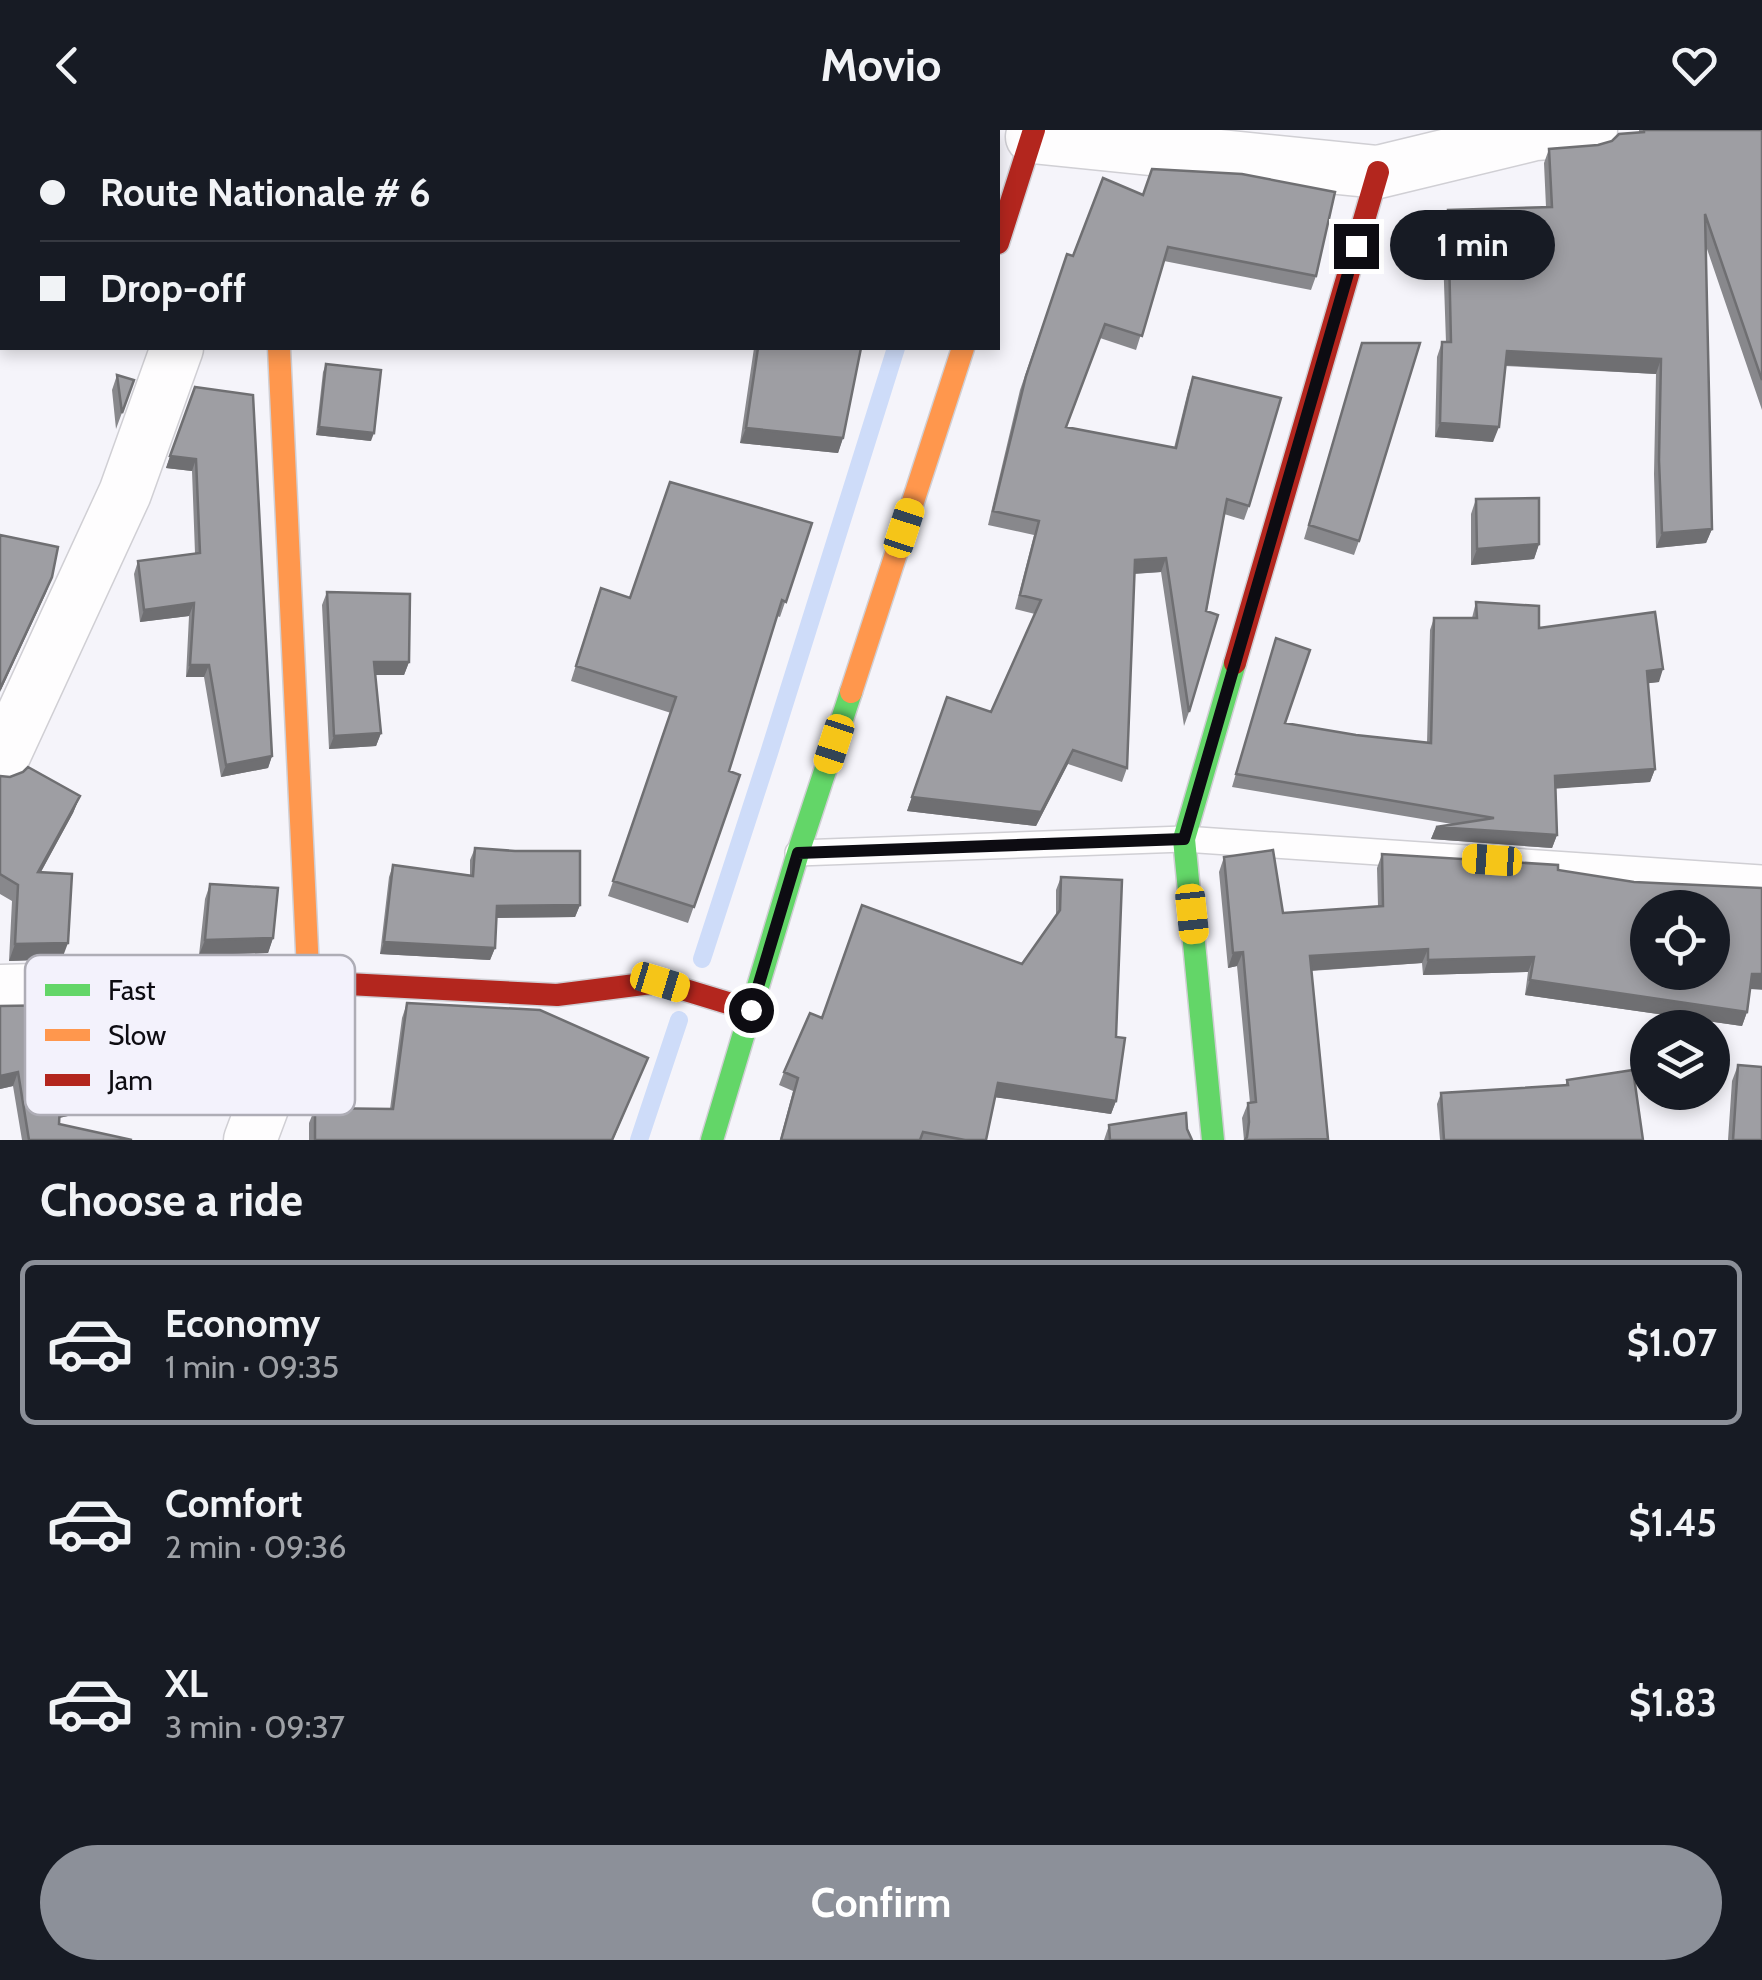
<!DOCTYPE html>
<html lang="en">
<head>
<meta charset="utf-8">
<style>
  :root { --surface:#171b24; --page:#20242c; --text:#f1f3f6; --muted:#9ea1a6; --line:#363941; --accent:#8c9099 }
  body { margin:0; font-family:Cabin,sans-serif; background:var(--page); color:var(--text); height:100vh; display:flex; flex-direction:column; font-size:38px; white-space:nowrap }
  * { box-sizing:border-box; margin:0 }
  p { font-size:32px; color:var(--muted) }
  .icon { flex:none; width:55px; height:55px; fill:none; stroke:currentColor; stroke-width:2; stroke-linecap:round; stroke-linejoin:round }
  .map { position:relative; height:1010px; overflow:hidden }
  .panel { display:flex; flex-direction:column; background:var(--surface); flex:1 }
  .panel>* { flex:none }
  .banner { position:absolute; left:0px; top:0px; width:1000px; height:220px; box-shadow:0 5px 15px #0003; display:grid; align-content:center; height:220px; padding:0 40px; background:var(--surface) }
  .fabs { position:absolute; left:1630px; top:760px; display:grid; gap:20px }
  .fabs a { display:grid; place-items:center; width:100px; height:100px; border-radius:50%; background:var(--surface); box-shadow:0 5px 15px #0003; font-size:50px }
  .end { position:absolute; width:45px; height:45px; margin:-22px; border:12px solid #0d0c12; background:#fff; box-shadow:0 0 0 5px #fff }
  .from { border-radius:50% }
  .bubble { position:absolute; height:70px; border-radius:35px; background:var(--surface); box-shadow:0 5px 15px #0003; font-size:32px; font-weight:700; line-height:70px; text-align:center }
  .car { position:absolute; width:30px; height:60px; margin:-30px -15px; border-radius:12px; box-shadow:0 0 8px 2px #0007; background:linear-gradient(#f5c518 24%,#345 0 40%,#f5c518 0 76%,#345 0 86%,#f5c518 0) }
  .banner b { display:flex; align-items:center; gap:35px; height:95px; font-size:38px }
  .banner b+b { border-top:2px solid var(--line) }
  .banner i { width:25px; height:25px; background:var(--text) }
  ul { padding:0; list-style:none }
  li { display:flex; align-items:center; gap:30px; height:165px; margin:0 20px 15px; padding:0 20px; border:5px solid transparent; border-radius:15px }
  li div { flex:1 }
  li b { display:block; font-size:38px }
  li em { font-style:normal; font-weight:700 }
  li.current { border-color:var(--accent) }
  li>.icon { width:90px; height:90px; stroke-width:1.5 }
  h2 { padding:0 40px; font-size:45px; line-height:120px }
  .cta { display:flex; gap:20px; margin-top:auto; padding:20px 40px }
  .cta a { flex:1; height:115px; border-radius:60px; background:var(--accent); color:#fff; font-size:40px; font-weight:700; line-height:115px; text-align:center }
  header { display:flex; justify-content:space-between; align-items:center; height:130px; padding:0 40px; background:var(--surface); font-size:45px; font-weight:700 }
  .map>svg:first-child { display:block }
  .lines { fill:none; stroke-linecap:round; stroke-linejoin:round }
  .stream { stroke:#cedcf9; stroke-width:18 }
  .lane-casing { stroke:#d0cfd4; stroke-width:28 }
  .street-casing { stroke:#d0cfd4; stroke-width:55 }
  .fast-casing { stroke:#d0cfd4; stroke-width:25 }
  .slow-casing { stroke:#d0cfd4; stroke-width:25 }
  .jam-casing { stroke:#d0cfd4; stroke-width:25 }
  .lane { stroke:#fefdfe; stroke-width:25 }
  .street { stroke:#fefdfe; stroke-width:52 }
  .fast { stroke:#63d668; stroke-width:22 }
  .slow { stroke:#ff974d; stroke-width:22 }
  .jam { stroke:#b3261e; stroke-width:22 }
  .wall { fill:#88888c }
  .shaded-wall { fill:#6f6f72 }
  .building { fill:#9e9ea3; stroke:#6f6f72; stroke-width:2.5; fill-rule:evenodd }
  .route { stroke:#0d0c12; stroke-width:12 }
  .key { fill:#f3f2fc; stroke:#aeadb6; stroke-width:2.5 }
  .key-label { font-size:28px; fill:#0d0c12 }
</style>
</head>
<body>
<header><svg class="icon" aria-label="back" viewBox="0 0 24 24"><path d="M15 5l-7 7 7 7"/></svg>Movio<svg class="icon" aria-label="heart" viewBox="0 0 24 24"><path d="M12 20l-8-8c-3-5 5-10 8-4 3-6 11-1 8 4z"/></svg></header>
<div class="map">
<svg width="1762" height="1010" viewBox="0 0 1762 1010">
  <rect width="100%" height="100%" fill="#f5f4fa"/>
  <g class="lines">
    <path class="stream" d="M 964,2 L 965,0
      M 702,829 L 769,623 L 896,218
      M 639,1010 L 679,890"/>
    <g class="lane-casing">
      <path id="lane" d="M 798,723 L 1184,709 L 1762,748"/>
    </g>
    <g class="street-casing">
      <path id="street" d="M 268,0 L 268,2
        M 1032,7 L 1378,42 L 1535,4 L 1591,0
        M 0,634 L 125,363 L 177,218
        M 0,861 L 309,852 L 250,1010"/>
    </g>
    <g class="fast-casing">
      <path id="fast" d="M 712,1010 L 798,723 L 851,562
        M 1213,1010 L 1184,709 L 1235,533"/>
    </g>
    <g class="slow-casing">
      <path id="slow" d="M 279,218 L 308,841
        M 851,562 L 963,218"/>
    </g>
    <g class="jam-casing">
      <path id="jam" d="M 998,113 L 1034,0
        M 1235,533 L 1378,42
        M 308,841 L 309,852 L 557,865 L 659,852 L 751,880"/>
    </g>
    <use href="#lane" class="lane"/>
    <use href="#street" class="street"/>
    <use href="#fast" class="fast"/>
    <use href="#slow" class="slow"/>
    <use href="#jam" class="jam"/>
  </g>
  <path class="wall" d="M 1639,0 L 1762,0 L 1762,280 L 1706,116 L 1712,399 L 1706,413 L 1656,418 L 1654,344 L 1656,244 L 1505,236 L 1493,312 L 1435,307 L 1437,227 L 1442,212 L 1446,212 L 1442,95 L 1448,80 L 1546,77 L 1544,33 L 1549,19 L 1598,15 L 1639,3 Z
    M 1103,48 L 1316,146 L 1311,160 L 1164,131 L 1136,220 L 1100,208 L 1066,297 L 1174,318 L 1188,261 L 1193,247 L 1249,376 L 1244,390 L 1224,384 L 1189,582 L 1184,596 L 1161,442 L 1134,444 L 1127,638 L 1122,652 L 1068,634 L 1036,696 L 907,681 L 947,567 L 991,582 L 1035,484 L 1015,479 L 1034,405 L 988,395 L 1020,260 L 1067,124 L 1073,126 Z
    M 1362,213 L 1359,411 L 1354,425 L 1304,409 Z
    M 754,218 L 861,218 L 843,308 L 838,323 L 740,313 Z
    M 326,234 L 371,311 L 316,305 L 323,242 Z
    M 117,245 L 134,250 L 116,299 L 112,260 Z
    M 195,257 L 272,626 L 268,638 L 221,647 L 204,547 L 186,547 L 189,486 L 140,492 L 134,444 L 138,431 L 195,423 L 192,341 L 166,338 Z
    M 1476,369 L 1539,414 L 1534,429 L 1471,435 L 1471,384 Z
    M 812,393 L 780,487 L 777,486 L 729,641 L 740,645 L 688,793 L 608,766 L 671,583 L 571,551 L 595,474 L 630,467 Z
    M 327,462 L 409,532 L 404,545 L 375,545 L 381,603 L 376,616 L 329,619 L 322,475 Z
    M 1476,472 L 1539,498 L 1659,552 L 1648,553 L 1655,639 L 1650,652 L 1556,658 L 1557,705 L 1552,718 L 1431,709 L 1436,697 L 1452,694 L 1232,657 L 1276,508 L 1285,593 L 1356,605 L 1427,613 L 1430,500 L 1434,488 L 1472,488 Z
    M 0,646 L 80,666 L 73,683 L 41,742 L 62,829 L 9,831 L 12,771 L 0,764 Z
    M 475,718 L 580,775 L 575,787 L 496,788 L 495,818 L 490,830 L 380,824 L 389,747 L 393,735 L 470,745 L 470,730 Z
    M 1382,724 L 1558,740 L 1634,752 L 1762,758 L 1762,860 L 1750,859 L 1747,882 L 1742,896 L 1525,865 L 1528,842 L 1423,845 L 1422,833 L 1311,841 L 1328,1010 L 1244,1010 L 1242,988 L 1248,973 L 1250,973 L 1237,836 L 1228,838 L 1219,742 L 1224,727 L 1283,783 L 1378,776 L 1377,738 Z
    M 1061,747 L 1116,907 L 1116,971 L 1111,984 L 995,967 L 986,1010 L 780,1010 L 793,961 L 779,955 L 784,942 L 822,888 L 1022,834 L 1056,787 L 1056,760 Z
    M 210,754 L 273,808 L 268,823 L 199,825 L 205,769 Z
    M 407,873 L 648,928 L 613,1010 L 309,1010 L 309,993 L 315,978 L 390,979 L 402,888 Z
    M 0,876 L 63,910 L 172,963 L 59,988 L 59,994 L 132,1010 L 22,1010 L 13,956 L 0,959 Z
    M 1738,935 L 1762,1010 L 1728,1010 L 1732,951 Z
    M 1567,950 L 1643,1010 L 1440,1010 L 1437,974 L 1441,963 L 1565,956 Z
    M 1109,995 L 1187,999 L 1192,1010 L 1104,1010 Z"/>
  <path class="shaded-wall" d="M 1507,221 L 1661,229 L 1656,244 L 1502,235 Z
    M 1440,293 L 1499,297 L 1493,312 L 1435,307 Z
    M 319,297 L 374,303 L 371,311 L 316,305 Z
    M 746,298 L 843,308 L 838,323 L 740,313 Z
    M 170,326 L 196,329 L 192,341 L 166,338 Z
    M 1712,399 L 1706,413 L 1656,418 L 1662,403 Z
    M 1539,414 L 1534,429 L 1471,435 L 1477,419 Z
    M 1166,428 L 1161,442 L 1129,444 L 1135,430 Z
    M 52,447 L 46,463 L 0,562 L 0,559 Z
    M 194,473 L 189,486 L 140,492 L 144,480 Z
    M 374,532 L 409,532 L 404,545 L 370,545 Z
    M 190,535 L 209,535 L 204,547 L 186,547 Z
    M 1663,539 L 1659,552 L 1642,554 L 1647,541 Z
    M 381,603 L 376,616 L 329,619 L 334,606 Z
    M 1073,620 L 1068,634 L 1036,696 L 907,681 L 912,667 Z
    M 272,626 L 268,638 L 221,647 L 226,635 Z
    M 1655,639 L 1650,652 L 1551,659 L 1555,646 Z
    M 80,666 L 73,683 L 32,758 L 38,742 Z
    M 1436,697 L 1557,705 L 1552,718 L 1431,709 Z
    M 580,775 L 575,787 L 492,788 L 497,776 Z
    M 273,808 L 268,823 L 199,825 L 205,810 Z
    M 384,812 L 495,818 L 490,830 L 380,824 Z
    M 68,813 L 62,829 L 9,831 L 15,814 Z
    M 1428,819 L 1422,833 L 1304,841 L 1310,826 Z
    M 1243,822 L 1237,836 L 1228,838 L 1233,823 Z
    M 1534,827 L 1528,842 L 1423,845 L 1428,830 Z
    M 1752,844 L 1762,844 L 1762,859 L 1747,859 Z
    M 1530,850 L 1747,882 L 1742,896 L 1525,865 Z
    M 18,942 L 13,956 L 0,959 L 0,946 Z
    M 178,949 L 172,963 L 54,989 L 60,975 Z
    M 998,953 L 1116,971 L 1111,984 L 993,967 Z"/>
  <path class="building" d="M 59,0 L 183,0 L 183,2 L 59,2 Z
    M 410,0 L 492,0 L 492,2 L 411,2 Z
    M 553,0 L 632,0 L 632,2 L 540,2 Z
    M 1644,0 L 1762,0 L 1762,250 L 1705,84 L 1712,399 L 1662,403 L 1659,330 L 1661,229 L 1507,221 L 1499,297 L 1440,293 L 1442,212 L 1451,212 L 1448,80 L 1552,77 L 1549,19 L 1598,15 L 1612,11 L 1619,4 L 1644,2 Z
    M 1152,39 L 1242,44 L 1335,62 L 1316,146 L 1168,117 L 1142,206 L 1105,194 L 1066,297 L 1176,318 L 1193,247 L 1281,268 L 1249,376 L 1227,369 L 1206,481 L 1218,485 L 1189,582 L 1166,428 L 1135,430 L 1127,638 L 1073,620 L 1041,682 L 912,667 L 947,567 L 991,582 L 1041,470 L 1020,465 L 1039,391 L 993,381 L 1026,246 L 1067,124 L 1073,126 L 1103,48 L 1143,65 Z
    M 1362,213 L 1420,213 L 1359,411 L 1309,395 Z
    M 758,218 L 861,218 L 843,308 L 746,298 Z
    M 326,234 L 381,240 L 374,303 L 319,297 Z
    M 117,245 L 134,250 L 122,283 Z
    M 195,257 L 253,265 L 272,626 L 226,635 L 209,535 L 190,535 L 194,473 L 144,480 L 138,431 L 200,423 L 196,329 L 170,326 Z
    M 670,352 L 812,393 L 786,472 L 782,470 L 729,641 L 740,645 L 694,777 L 613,751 L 676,567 L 576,536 L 601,458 L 630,468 Z
    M 1539,368 L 1539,414 L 1477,419 L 1476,369 Z
    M 0,405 L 58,417 L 52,447 L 0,559 Z
    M 327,462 L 410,464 L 409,532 L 374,532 L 381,603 L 334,606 Z
    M 1476,472 L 1539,476 L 1539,498 L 1655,482 L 1663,539 L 1647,541 L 1655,639 L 1555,646 L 1557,705 L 1436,697 L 1494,688 L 1236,644 L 1276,508 L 1310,520 L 1285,593 L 1356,605 L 1431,613 L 1434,488 L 1477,488 Z
    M 28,637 L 80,666 L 38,742 L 72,744 L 68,813 L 15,814 L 18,755 L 0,744 L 0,646 L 10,647 L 23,642 Z
    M 475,718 L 515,721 L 580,721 L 580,775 L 497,776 L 495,818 L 384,812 L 393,735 L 473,746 Z
    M 1273,720 L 1283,783 L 1383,776 L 1382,724 L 1558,735 L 1558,740 L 1634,752 L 1762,758 L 1762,844 L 1752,844 L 1747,882 L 1530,850 L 1534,827 L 1428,830 L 1428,819 L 1310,826 L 1328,1009 L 1245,1010 L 1247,1007 L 1249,992 L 1248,973 L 1256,972 L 1243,822 L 1233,823 L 1224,727 ZM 1648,778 L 1712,778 L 1712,842 L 1648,842 Z
    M 1061,747 L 1122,750 L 1116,907 L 1125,908 L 1116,971 L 998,953 L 986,1010 L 965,1010 L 923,1002 L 920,1010 L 781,1010 L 798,948 L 784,942 L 810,883 L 822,888 L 862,775 L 1022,834 L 1060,780 Z
    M 210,754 L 278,758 L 273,808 L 205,810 Z
    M 407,873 L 540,880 L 648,928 L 612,1010 L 315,1010 L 315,978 L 393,979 Z
    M 64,875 L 63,910 L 165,888 L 178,949 L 60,975 L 59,994 L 132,1010 L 29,1010 L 18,942 L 0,946 L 0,876 Z
    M 1738,935 L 1762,937 L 1762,1010 L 1733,1010 Z
    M 1633,940 L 1643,1010 L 1444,1010 L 1441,963 L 1568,955 L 1567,950 Z
    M 1186,983 L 1187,999 L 1192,1010 L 1110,1010 L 1109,995 Z"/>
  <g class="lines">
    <path class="route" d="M 751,880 L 798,723 L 1184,709 L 1356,116"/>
  </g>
  <rect x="25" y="825" width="330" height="160" rx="15" class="key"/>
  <rect x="45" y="854" width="45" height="12" fill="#63d668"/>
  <rect x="45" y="899" width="45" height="12" fill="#ff974d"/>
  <rect x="45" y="944" width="45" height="12" fill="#b3261e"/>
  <g class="key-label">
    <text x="108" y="870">Fast</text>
    <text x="108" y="915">Slow</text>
    <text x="108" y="960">Jam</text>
  </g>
</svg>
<div class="fabs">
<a><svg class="icon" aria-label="locate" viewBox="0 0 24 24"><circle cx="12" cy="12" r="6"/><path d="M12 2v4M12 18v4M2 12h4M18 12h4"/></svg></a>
<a><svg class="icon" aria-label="layers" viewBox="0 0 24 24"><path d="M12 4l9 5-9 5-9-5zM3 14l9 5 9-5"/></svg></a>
</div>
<i class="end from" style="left:751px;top:880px"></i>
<i class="end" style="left:1356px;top:116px"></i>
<div class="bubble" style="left:1390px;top:80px;width:165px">1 min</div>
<i class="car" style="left:904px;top:398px;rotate:18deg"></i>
<i class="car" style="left:834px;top:614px;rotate:198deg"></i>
<i class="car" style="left:1492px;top:730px;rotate:274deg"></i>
<i class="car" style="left:1192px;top:784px;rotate:174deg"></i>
<i class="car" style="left:660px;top:852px;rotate:107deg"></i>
<div class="banner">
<b><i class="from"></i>Route Nationale # 6</b>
<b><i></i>Drop-off</b>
</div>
</div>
<section class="panel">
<h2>Choose a ride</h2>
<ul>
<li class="current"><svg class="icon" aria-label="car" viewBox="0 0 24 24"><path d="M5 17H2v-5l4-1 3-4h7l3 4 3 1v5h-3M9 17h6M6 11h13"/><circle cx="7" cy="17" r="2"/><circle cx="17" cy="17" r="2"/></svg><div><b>Economy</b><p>1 min · 09:35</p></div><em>$1.07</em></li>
<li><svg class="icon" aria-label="car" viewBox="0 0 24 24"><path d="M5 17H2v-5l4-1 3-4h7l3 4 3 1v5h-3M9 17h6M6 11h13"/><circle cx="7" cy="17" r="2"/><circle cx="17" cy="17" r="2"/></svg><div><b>Comfort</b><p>2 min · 09:36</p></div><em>$1.45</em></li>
<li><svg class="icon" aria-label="car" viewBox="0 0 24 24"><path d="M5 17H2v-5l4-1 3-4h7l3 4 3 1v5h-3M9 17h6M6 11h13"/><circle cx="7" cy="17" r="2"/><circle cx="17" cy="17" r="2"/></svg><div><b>XL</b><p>3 min · 09:37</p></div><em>$1.83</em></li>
</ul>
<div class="cta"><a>Confirm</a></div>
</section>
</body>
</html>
